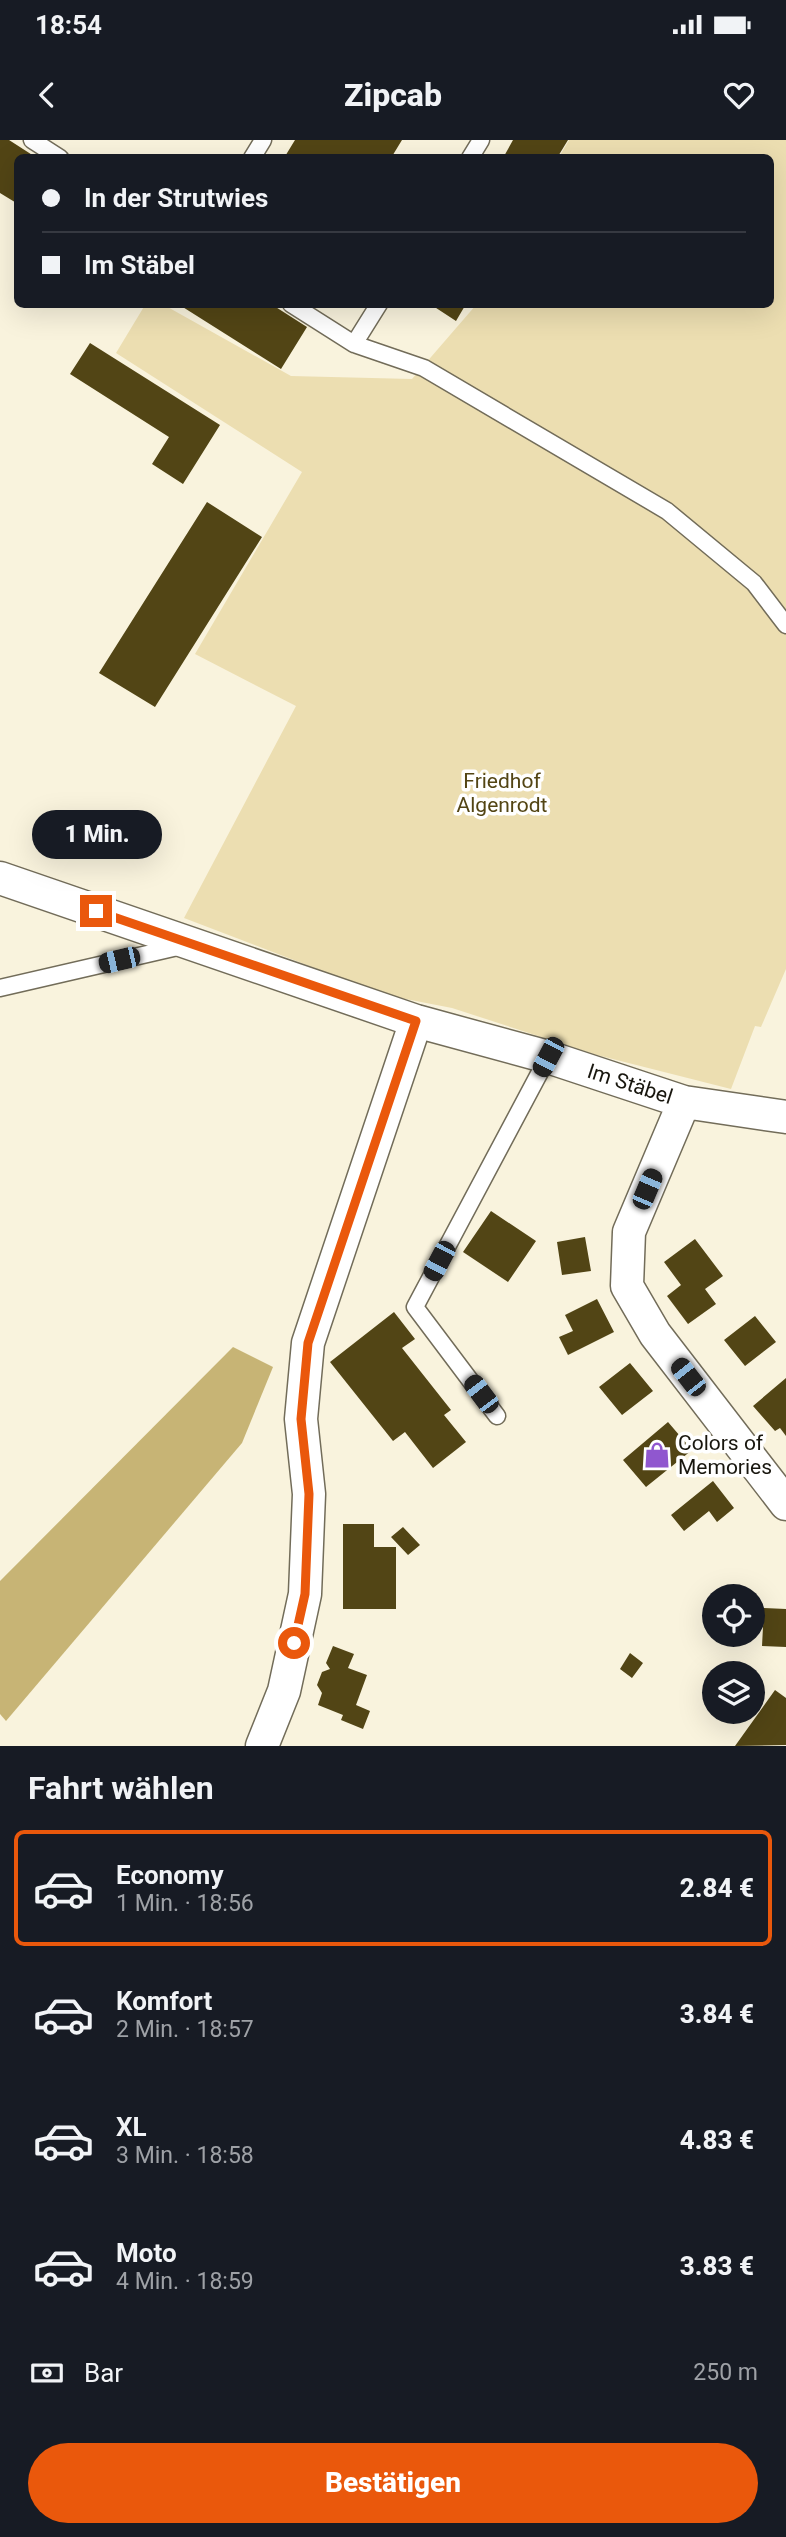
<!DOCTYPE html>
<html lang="de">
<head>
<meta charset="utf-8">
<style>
  :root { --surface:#171b24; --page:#242831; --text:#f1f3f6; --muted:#9ea1a6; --line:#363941; --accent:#ea580c }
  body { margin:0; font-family:Roboto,sans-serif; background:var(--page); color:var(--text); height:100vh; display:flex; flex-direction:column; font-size:26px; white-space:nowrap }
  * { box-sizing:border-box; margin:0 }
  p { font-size:23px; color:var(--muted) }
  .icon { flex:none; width:38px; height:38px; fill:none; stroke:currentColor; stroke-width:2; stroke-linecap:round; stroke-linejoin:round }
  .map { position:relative; height:1606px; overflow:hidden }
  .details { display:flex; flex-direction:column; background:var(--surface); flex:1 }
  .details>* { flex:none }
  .hud { position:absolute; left:14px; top:14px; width:760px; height:154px; border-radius:10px; box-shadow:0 7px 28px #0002; display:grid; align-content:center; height:154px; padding:0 28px; background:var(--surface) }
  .buttons { position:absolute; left:702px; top:1444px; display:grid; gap:14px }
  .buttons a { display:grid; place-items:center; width:63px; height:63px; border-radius:50%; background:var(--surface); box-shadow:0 7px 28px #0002; font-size:35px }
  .end { position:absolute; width:32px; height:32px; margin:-16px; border:9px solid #ea580c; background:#fff; box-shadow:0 0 0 4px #fff }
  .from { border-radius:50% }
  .bubble { position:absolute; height:49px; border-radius:24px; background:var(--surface); box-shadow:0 7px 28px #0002; font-size:23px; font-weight:800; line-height:49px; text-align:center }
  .car { position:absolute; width:21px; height:42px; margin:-21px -10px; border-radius:9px; box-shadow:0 0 5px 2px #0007; background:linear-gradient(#222 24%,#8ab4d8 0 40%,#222 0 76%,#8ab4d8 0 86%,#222 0) }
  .hud b { display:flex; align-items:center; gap:24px; height:66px; font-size:26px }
  .hud b+b { border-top:2px solid var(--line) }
  .hud i { width:18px; height:18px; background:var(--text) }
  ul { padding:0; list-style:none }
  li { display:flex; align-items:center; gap:21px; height:116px; margin:0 14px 10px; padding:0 14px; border:4px solid transparent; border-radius:10px }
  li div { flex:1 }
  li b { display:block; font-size:26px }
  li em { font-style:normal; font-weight:800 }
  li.on { border-color:var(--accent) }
  li>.icon { width:63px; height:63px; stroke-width:1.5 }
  h2 { padding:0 28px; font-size:32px; line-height:84px }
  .pay { display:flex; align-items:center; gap:18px; height:77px; padding:0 28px; font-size:26px }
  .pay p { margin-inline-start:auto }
  .action { display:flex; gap:14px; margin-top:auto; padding:14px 28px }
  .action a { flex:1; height:80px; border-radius:42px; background:var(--accent); color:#fff; font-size:28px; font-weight:800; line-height:80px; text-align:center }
  .status { display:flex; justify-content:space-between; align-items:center; height:49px; padding:0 35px; background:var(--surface); direction:ltr }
  .status svg { height:19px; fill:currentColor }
  header { display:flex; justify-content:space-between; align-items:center; height:91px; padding:0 28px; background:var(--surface); font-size:32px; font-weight:800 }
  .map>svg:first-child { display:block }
  .green { fill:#ecdeb1 }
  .forest { fill:#c7b475 }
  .building { fill:#524515 }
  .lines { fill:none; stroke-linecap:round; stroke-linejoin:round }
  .service-casing { stroke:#726c59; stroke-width:19 }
  .minor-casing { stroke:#726c59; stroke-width:35 }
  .service { stroke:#fff; stroke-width:16 }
  .minor { stroke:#fff; stroke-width:32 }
  .route { stroke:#ea580c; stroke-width:9 }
  .labels { text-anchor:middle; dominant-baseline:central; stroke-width:7; stroke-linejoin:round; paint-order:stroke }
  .park-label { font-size:21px; fill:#534514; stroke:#fff }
  .street-label { font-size:21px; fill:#18160e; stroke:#fff }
  .poi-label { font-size:21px; fill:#18160e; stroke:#fff; text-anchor:start }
</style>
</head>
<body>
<div class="status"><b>18:54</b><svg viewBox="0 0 49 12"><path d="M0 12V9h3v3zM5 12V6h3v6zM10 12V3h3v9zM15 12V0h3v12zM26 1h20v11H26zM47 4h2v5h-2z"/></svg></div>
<header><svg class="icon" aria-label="back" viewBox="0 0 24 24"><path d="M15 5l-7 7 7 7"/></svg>Zipcab<svg class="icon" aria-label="heart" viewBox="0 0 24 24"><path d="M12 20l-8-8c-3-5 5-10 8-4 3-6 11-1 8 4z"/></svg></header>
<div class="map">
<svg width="786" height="1606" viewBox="0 0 786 1606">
  <rect width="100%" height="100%" fill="#f9f3dd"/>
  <path class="green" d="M 569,0 L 786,0 L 786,829 L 761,887 L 755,886 L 731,949 L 597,915 L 452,868 L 385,855 L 184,778 L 296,566 L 195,514 L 302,332 L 116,213 L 145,165 L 164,165 L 291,236 L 412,239 L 476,165 L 770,164 L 770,18 L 559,17 Z"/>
  <path class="forest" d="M 233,1207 L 273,1227 L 242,1303 L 6,1581 L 0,1574 L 0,1441 Z"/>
  <path class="building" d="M 0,0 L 9,0 L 37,18 L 18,18 L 18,64 L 0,53 Z
    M 295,0 L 402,0 L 391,18 L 284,18 Z
    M 513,0 L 568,0 L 557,18 L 503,18 Z
    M 178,164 L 271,164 L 307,187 L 281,229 Z
    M 430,164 L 466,164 L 456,181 Z
    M 90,203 L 220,285 L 183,344 L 152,324 L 169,297 L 70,234 Z
    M 207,362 L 262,397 L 155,567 L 99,533 Z
    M 491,1071 L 536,1101 L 508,1142 L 463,1112 Z
    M 585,1097 L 591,1131 L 562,1135 L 557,1102 Z
    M 695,1099 L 723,1136 L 705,1149 L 716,1164 L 688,1184 L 667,1156 L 681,1145 L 664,1122 Z
    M 597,1159 L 614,1192 L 568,1215 L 559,1197 L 573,1191 L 565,1175 Z
    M 394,1172 L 415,1199 L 402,1208 L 451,1270 L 444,1275 L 466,1302 L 433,1328 L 405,1292 L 393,1301 L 330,1222 Z
    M 755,1176 L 776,1202 L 745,1226 L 724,1200 Z
    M 630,1223 L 653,1251 L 622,1275 L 599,1247 Z
    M 786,1238 L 786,1296 L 780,1288 L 775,1291 L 753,1266 Z
    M 668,1282 L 692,1310 L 646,1347 L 623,1320 Z
    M 713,1341 L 734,1368 L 717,1382 L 709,1371 L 684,1391 L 671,1375 Z
    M 343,1384 L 374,1384 L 374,1407 L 396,1407 L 396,1469 L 343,1469 Z
    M 403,1387 L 420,1405 L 408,1415 L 391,1397 Z
    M 764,1468 L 786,1469 L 786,1507 L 762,1506 Z
    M 333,1506 L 354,1514 L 348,1528 L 367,1535 L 356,1565 L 370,1571 L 363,1589 L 341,1580 L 343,1575 L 318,1565 L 322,1553 L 317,1545 L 322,1532 L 330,1529 L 326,1523 Z
    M 630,1513 L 643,1523 L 632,1538 L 620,1529 Z
    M 775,1550 L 786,1558 L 786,1605 L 735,1606 Z"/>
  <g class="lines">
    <g class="service-casing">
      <path id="service" d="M 32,0 L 60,18
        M 252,18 L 263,0
        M 470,18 L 481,0
        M 291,164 L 354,204 L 379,164
        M 354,204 L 424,228 L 667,371 L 754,443 L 786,485
        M 0,848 L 182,806
        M 497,1276 L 415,1167 L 548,917"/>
    </g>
    <g class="minor-casing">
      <path id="minor" d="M 0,738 L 416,881 L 548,917 L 684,962 L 786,977
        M 684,962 L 629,1092 L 627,1146 L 655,1194 L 786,1364
        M 262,1606 L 284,1551 L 305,1454 L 309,1354 L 301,1279 L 308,1203 L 416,881"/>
    </g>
    <use href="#service" class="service"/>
    <use href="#minor" class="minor"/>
  </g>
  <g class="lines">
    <path class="route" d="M 96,771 L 416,881 L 308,1203 L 301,1279 L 309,1354 L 305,1454 L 294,1503"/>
  </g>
  <defs>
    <g id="shop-bare" transform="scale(2.1)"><path d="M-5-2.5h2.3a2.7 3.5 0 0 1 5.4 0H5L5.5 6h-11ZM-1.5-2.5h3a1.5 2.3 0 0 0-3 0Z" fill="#9057cf" stroke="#fff" stroke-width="2.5" paint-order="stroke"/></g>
  </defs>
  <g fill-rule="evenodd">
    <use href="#shop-bare" x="657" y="1315"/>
  </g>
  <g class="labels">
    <g class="park-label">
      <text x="502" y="641">Friedhof<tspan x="502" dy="24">Algenrodt</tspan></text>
    </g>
    <g class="street-label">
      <text transform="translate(630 944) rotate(18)">Im Stäbel</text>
    </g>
    <g class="poi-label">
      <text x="678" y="1303">Colors of<tspan x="678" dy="24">Memories</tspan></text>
    </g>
  </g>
</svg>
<div class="buttons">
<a><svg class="icon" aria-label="locate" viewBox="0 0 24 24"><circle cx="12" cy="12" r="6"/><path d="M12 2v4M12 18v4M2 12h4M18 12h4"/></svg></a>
<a><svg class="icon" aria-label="layers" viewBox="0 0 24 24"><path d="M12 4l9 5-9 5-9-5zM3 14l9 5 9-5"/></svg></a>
</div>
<i class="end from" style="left:294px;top:1503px"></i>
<i class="end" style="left:96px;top:771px"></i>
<div class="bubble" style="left:32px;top:670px;width:130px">1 Min.</div>
<i class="car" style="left:119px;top:820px;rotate:257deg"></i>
<i class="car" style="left:548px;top:917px;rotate:208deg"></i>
<i class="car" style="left:647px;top:1049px;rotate:23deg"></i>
<i class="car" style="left:439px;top:1121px;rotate:208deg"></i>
<i class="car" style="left:688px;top:1237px;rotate:322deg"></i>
<i class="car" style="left:481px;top:1254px;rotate:323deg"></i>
<div class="hud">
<b><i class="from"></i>In der Strutwies</b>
<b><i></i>Im Stäbel</b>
</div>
</div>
<section class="details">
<h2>Fahrt wählen</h2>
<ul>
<li class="on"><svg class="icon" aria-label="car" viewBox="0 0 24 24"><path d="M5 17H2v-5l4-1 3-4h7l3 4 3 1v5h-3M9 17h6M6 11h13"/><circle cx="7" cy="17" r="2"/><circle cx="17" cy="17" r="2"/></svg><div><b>Economy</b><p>1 Min. · 18:56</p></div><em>2.84 €</em></li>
<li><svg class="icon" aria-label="car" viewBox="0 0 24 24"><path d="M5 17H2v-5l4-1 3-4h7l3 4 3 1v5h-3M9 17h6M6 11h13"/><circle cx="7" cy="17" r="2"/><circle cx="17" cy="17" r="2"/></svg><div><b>Komfort</b><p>2 Min. · 18:57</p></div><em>3.84 €</em></li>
<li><svg class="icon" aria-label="car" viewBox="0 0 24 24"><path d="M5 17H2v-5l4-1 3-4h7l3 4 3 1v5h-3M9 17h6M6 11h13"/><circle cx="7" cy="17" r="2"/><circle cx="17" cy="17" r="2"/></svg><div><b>XL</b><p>3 Min. · 18:58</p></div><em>4.83 €</em></li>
<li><svg class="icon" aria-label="car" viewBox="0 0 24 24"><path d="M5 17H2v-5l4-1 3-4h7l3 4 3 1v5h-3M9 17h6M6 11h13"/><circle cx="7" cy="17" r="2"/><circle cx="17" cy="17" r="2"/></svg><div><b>Moto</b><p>4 Min. · 18:59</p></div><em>3.83 €</em></li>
</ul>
<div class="pay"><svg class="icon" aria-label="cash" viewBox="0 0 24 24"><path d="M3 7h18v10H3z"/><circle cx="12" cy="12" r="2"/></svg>Bar<p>250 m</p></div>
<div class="action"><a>Bestätigen</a></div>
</section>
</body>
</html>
